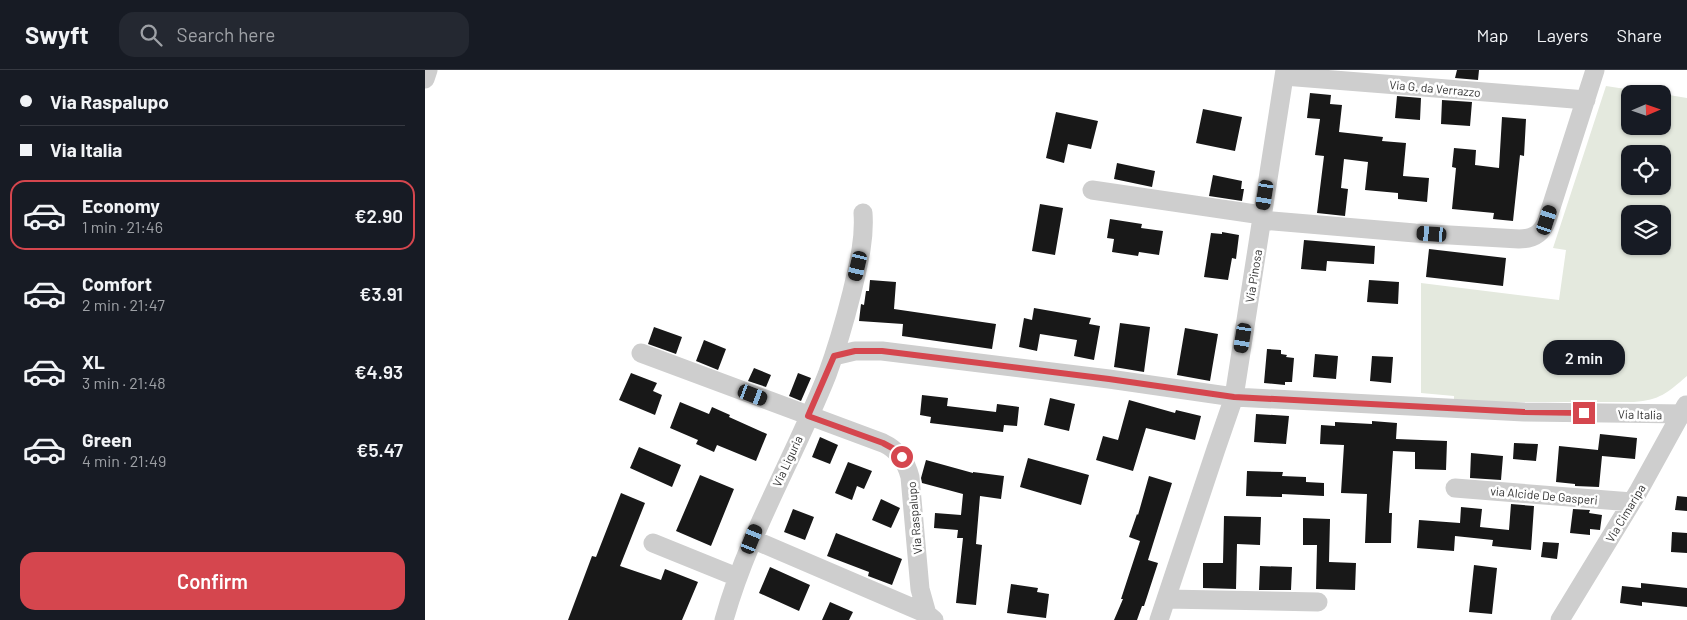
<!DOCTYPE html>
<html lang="en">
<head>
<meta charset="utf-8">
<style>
  :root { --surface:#171b24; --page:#242831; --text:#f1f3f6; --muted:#9ea1a6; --line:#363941; --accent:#d5464e }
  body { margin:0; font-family:Barlow,sans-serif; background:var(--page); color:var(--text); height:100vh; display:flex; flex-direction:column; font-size:19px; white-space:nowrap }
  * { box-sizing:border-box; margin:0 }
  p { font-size:16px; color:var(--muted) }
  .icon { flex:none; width:28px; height:28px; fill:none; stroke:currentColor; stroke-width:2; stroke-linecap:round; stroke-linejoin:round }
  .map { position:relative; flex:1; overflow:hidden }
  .details { display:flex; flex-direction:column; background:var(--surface); width:425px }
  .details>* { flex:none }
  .top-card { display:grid; align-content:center; height:110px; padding:0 20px; background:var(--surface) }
  .needle { width:32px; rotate:88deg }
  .buttons { position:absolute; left:1196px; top:15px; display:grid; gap:10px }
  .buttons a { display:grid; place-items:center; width:50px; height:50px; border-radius:10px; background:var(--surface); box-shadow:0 1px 4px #0004; font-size:25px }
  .end { position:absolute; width:22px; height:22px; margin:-11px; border:6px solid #d5464e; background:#fff; box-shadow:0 0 0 2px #fff }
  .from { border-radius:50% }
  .bubble { position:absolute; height:35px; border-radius:15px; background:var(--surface); box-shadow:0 1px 4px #0004; font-size:16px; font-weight:600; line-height:35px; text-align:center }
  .car { position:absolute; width:15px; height:30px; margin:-15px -8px; border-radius:6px; box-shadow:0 0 4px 1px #0007; background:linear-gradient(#222 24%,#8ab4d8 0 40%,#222 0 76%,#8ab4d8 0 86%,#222 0) }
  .top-card b { display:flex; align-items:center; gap:18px; height:48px; font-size:19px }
  .top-card b+b { border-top:1px solid var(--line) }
  .top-card i { width:12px; height:12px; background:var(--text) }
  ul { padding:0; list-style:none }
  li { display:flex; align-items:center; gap:15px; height:70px; margin:0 10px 8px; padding:0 10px; border:2px solid transparent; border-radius:15px }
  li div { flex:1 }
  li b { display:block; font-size:19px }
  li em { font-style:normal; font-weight:600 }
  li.current { border-color:var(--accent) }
  li>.icon { width:45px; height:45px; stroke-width:1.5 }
  .action { display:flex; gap:10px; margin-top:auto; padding:10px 20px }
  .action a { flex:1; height:58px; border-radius:15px; background:var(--accent); color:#fff; font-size:20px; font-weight:600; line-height:58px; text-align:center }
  header { display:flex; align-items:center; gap:30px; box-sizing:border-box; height:70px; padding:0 25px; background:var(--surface); border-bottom:1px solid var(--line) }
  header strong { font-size:24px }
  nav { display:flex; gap:28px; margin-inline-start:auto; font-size:18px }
  .search { width:350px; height:45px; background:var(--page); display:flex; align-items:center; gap:12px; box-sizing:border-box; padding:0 18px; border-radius:15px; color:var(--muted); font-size:19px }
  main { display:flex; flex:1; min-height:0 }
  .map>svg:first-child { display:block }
  .green { fill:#e4e9de; fill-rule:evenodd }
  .building { fill:#181818 }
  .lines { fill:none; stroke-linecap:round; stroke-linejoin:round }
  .minor { stroke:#cecece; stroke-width:19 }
  .route { stroke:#d5464e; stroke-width:6 }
  .labels { text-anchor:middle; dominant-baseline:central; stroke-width:5; stroke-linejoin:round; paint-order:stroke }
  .street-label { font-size:12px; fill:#313131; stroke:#fff }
</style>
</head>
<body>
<header>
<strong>Swyft</strong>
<div class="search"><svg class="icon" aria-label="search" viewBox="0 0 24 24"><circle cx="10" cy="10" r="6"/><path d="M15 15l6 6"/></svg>Search here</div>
<nav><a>Map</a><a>Layers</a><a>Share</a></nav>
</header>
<main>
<section class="details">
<div class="top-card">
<b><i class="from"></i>Via Raspalupo</b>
<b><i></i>Via Italia</b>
</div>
<ul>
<li class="current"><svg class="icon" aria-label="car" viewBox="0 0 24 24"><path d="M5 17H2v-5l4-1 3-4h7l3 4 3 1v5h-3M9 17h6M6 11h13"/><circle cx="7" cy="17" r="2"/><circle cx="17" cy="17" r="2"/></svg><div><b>Economy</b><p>1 min · 21:46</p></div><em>€2.90</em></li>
<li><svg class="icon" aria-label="car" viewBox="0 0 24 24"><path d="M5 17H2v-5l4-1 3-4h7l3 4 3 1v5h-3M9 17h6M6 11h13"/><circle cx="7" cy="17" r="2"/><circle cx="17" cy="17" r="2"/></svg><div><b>Comfort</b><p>2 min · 21:47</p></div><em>€3.91</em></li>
<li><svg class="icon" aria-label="car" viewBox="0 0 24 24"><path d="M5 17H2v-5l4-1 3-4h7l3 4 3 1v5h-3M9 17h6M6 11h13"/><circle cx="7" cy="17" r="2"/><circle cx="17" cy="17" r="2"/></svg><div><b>XL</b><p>3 min · 21:48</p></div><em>€4.93</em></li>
<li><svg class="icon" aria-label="car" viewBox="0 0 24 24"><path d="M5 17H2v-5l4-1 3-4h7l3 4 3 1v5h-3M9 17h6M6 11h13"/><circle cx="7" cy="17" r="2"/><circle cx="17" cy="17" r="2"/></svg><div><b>Green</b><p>4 min · 21:49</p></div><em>€5.47</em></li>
</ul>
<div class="action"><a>Confirm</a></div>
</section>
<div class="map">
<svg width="1262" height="550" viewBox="0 0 1262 550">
  <rect width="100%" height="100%" fill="#fff"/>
  <path class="green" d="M 1181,16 L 1233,24 L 1205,24 L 1205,56 L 1238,56 L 1238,24 L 1262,28 L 1262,306 C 1242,323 1235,330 1209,332 L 1029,332 L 1029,326 L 996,323 L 996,213 L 1134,230 L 1141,180 L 1128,178 ZM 1205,84 L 1238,84 L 1238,116 L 1205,116 ZM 1205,144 L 1238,144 L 1238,176 L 1205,176 Z"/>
  <path class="building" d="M 1032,0 L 1054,0 L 1053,10 L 1030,8 Z
    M 885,23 L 906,25 L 905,34 L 917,35 L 914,62 L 958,67 L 957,71 L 981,73 L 978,106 L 1004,108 L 1002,132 L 973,129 L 973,123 L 940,120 L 943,92 L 919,89 L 916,118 L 923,119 L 920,146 L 892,143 L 899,86 L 890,85 L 895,49 L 882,48 Z
    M 972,26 L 996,28 L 995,50 L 970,48 Z
    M 1017,30 L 1047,32 L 1045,56 L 1016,54 Z
    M 778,39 L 817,47 L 810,81 L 771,73 Z
    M 631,42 L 673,51 L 666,79 L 643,74 L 639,93 L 621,88 Z
    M 1077,47 L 1101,49 L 1099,86 L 1095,85 L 1088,151 L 1068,149 L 1069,143 L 1027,139 L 1031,98 L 1027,97 L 1029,78 L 1051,80 L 1050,95 L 1074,98 Z
    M 692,93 L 730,101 L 727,117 L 689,109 Z
    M 788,105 L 817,111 L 816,119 L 819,119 L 817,131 L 784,126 Z
    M 615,134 L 638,138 L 630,185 L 607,181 Z
    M 685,149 L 717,154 L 716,158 L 738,161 L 734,185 L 714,182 L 713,186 L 687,182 L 689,169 L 682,168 Z
    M 797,162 L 814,165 L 811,189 L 807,188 L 803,210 L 779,207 L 786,163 L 797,164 Z
    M 879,170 L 950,176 L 949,194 L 902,191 L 901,201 L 876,199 Z
    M 1004,179 L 1081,188 L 1078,216 L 1001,207 Z
    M 445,210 L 471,212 L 469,239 L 571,254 L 567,279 L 477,266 L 478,254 L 434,251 L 436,234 L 439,235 L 441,221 L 444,221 Z
    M 944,210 L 974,212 L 973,234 L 942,232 Z
    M 609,238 L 666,248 L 664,254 L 675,256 L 669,290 L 649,286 L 652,270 L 615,264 L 612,281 L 594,277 L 599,248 L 607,250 Z
    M 695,253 L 725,257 L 719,302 L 689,297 Z
    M 229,257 L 257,267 L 251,284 L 223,274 Z
    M 760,258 L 793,264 L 785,311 L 752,305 Z
    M 279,270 L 301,279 L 293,300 L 271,291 Z
    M 842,279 L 856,280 L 856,284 L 862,285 L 861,287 L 869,288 L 867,312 L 860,312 L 860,315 L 839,313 Z
    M 890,284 L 913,286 L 911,309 L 888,307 Z
    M 947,286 L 968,287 L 966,313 L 945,311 Z
    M 329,298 L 346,305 L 341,317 L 323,311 Z
    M 206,303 L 232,313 L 228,321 L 237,325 L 230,345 L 194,330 Z
    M 373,303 L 386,308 L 376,331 L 364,326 Z
    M 497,325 L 523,328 L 522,336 L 571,342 L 572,334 L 594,337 L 592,356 L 579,355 L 578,362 L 505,353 L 506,347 L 495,345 Z
    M 625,328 L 650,334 L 644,361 L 619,355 Z
    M 704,330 L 750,343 L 751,340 L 776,346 L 770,370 L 721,358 L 708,401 L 671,390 L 678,366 L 693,370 Z
    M 255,332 L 284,344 L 287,337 L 305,345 L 304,347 L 342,364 L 331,391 L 292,375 L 289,382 L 271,374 L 273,370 L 245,358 Z
    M 831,344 L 864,346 L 861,374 L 829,372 Z
    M 947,351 L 972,353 L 971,369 L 1022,371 L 1021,400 L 990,399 L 990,382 L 968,381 L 964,443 L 967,443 L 966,473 L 940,473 L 942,424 L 916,423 L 919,375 L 895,374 L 896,355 L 910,356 L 910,352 L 947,354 Z
    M 1175,364 L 1212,368 L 1210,389 L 1177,386 L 1174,417 L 1150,416 L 1150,414 L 1131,412 L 1134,376 L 1173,380 Z
    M 395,367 L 413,375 L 405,394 L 387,387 Z
    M 1089,373 L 1113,374 L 1111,391 L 1088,389 Z
    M 214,377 L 256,395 L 247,417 L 205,398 Z
    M 1046,383 L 1078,386 L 1076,410 L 1045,408 Z
    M 603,388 L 664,405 L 656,435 L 595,417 Z
    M 501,390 L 548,403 L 548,402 L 579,406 L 576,429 L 555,426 L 551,474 L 557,475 L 551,535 L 531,533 L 538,468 L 532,468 L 533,460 L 509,458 L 510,443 L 536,445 L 538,424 L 497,413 L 496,408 Z
    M 423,392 L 447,401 L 439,419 L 432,416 L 427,430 L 410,423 Z
    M 822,401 L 858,402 L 857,406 L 881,407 L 881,412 L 899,413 L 899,426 L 857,424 L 857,427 L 821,426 Z
    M 275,405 L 309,419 L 286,476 L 251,461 Z
    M 724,406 L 747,413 L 723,490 L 733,493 L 719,536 L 717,536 L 712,550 L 689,550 L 698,529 L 696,529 L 715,471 L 704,467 L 712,444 L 713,445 Z
    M 196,423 L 220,433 L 195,496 L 236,510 L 240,499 L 273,512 L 257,550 L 143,550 L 167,486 L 171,487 Z
    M 1252,426 L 1262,427 L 1262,441 L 1250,440 Z
    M 456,429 L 475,438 L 466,458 L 447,450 Z
    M 1086,434 L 1109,436 L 1106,480 L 1067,476 L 1068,470 L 1030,466 L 1029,481 L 992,478 L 994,450 L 1035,453 L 1036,437 L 1057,439 L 1055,457 L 1084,460 Z
    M 368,439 L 389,447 L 380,470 L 359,462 Z
    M 1148,439 L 1165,440 L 1164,443 L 1177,445 L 1175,460 L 1165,459 L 1165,465 L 1145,463 Z
    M 799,446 L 836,447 L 835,475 L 812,474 L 811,519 L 778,518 L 778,493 L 798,493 Z
    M 878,448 L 905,449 L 904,492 L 931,493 L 930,520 L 891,519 L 892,475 L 878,475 Z
    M 1247,462 L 1262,463 L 1262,483 L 1246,482 Z
    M 411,463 L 477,489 L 467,515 L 443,506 L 444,502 L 402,486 Z
    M 1118,472 L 1134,473 L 1132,489 L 1116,487 Z
    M 1049,495 L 1072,498 L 1067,544 L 1044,542 Z
    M 835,496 L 867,497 L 866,520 L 834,520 Z
    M 345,497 L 385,515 L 374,541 L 334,523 Z
    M 1216,513 L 1262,518 L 1262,537 L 1217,532 L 1217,536 L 1195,533 L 1197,516 L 1216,518 Z
    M 586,514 L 613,518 L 612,522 L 624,524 L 621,548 L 582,543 Z
    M 405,532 L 428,542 L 424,550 L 397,550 Z"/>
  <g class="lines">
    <path class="minor" d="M 859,6 L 1161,30
      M 0,9 L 3,0
      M 667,120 L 837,145
      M 836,150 L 990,163 L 1094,169 C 1108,169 1117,164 1122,150 L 1170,0
      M 216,283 L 458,373 C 473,380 481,391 485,407 L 495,519 L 502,544 L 509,550
      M 409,286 L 430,281 L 457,281 L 684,309 L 809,327 L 1099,342 L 1262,344
      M 1030,418 L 1207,432
      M 327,469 L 502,544
      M 228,473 L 312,507
      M 741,529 L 893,532
      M 299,550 C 323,464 369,388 402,305 C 412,278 420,250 427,222 C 433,196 440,170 438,143
      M 734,550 L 791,379 L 809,327 L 860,0
      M 1135,550 L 1213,422 L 1261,335"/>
  </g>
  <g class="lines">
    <path class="route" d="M 477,387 L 469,379 L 458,373 L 383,346 L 409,286 L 430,281 L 457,281 L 684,309 L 809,327 L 1099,342 L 1159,343"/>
  </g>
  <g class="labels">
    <g class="street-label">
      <text transform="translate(1010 18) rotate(5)">Via G. da Verrazzo</text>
      <text transform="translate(828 206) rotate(-81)">Via Pinosa</text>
      <text transform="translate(1215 344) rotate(1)">Via Italia</text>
      <text transform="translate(362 391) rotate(-65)">Via Liguria</text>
      <text transform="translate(1119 425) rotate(5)">via Alcide De Gasperi</text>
      <text transform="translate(1200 443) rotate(-59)">Via Cimaripa</text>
      <text transform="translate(489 448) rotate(-95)">Via Raspalupo</text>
    </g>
  </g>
</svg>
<div class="buttons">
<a><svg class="needle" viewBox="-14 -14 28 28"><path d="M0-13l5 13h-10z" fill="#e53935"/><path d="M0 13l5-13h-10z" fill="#9ea1a6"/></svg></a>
<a><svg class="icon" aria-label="locate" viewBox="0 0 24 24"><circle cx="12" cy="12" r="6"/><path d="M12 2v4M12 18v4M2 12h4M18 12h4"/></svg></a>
<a><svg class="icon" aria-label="layers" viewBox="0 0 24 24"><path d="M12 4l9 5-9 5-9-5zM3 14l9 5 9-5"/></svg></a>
</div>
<i class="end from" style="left:477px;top:387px"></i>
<i class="end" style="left:1159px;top:343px"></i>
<div class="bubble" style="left:1118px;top:270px;width:82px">2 min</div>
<i class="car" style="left:840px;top:125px;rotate:189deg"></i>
<i class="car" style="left:1122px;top:150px;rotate:18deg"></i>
<i class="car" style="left:1007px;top:164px;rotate:274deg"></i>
<i class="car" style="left:433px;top:196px;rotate:193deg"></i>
<i class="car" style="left:818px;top:268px;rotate:189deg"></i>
<i class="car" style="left:328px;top:325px;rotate:111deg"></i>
<i class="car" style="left:327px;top:469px;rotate:22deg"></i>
</div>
</main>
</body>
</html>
